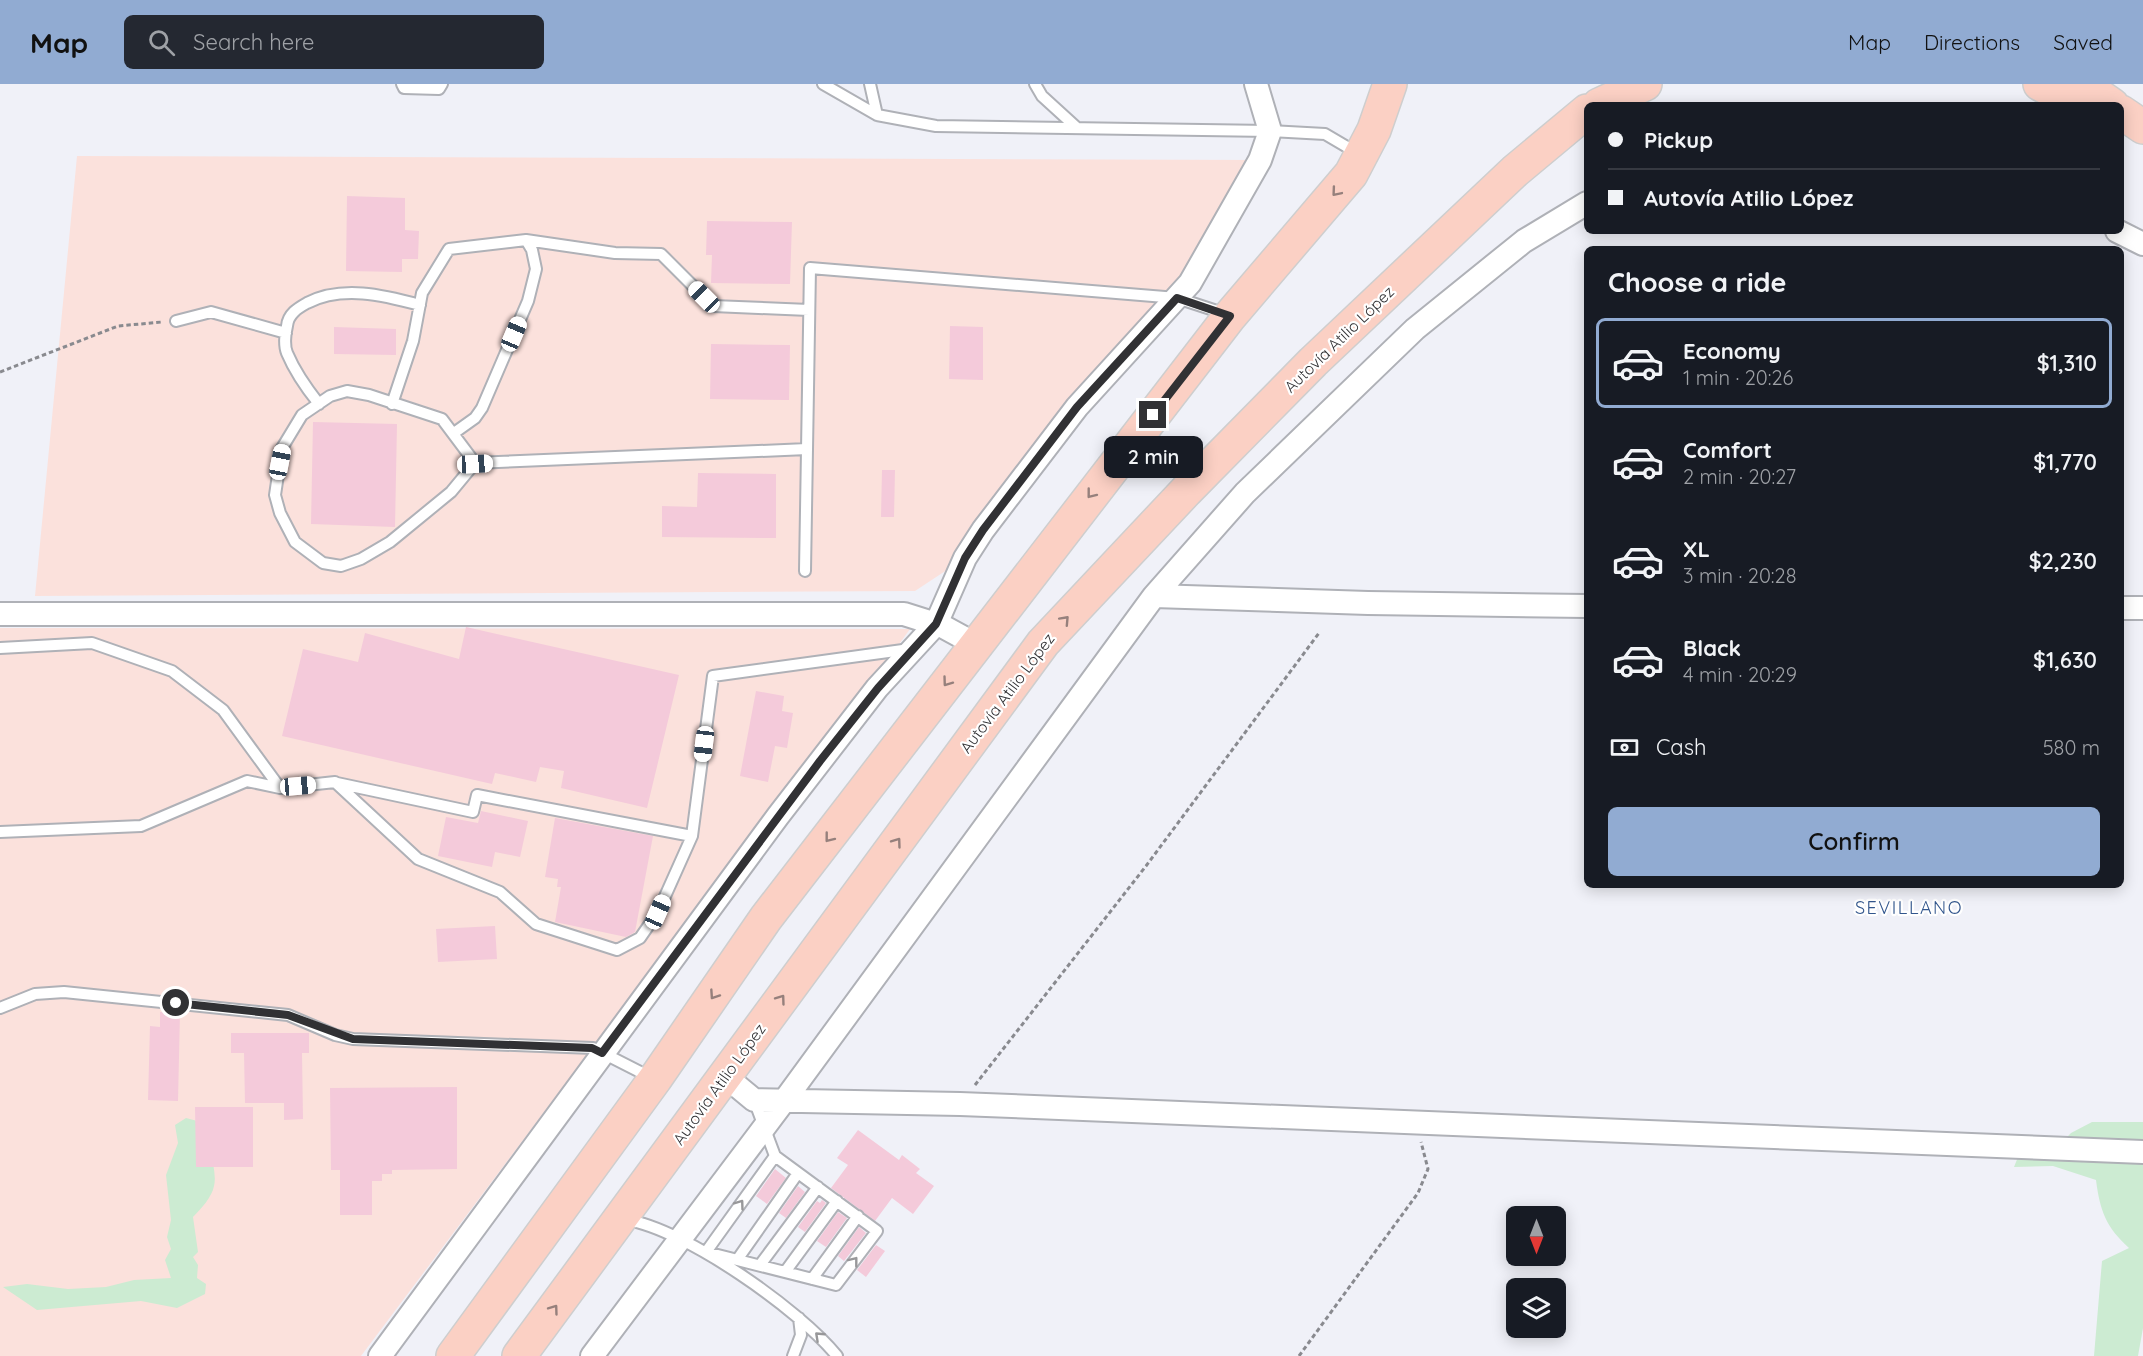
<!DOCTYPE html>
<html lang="en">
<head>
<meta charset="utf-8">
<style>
  :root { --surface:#171b24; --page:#242831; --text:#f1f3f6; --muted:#9ea1a6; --line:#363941; --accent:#91abd2 }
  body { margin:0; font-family:Quicksand,sans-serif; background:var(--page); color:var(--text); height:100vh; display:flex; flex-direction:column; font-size:22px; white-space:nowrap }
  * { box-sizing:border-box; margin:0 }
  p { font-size:20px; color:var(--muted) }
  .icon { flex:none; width:33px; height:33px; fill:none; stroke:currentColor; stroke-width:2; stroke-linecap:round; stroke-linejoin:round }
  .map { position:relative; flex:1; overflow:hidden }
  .side { position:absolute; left:1584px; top:162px; width:540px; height:642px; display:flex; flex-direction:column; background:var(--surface); border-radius:9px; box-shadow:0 3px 15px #0003 }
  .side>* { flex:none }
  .banner { position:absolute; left:1584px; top:18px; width:540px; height:132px; border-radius:9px; box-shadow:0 3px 15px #0003; display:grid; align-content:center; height:132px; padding:0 24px; background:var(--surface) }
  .needle { width:39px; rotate:180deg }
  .tools { position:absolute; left:1506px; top:1122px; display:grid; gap:12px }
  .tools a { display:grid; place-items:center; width:60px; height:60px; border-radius:9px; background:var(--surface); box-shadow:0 3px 15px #0003; font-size:30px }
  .end { position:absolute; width:27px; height:27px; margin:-14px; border:8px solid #313134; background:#fff; box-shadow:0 0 0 3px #fff }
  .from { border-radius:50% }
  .bubble { position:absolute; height:42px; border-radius:9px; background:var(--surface); box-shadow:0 3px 15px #0003; font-size:20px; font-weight:600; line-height:42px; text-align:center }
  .car { position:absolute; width:18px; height:36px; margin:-18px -9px; border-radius:8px; box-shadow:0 0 4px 2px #0007; background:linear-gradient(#fff 24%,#345 0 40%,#fff 0 76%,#345 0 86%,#fff 0) }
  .banner b { display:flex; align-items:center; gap:21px; height:57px; font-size:22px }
  .banner b+b { border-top:2px solid var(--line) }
  .banner i { width:15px; height:15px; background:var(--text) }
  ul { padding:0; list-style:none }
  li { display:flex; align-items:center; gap:18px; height:90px; margin:0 12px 9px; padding:0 12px; border:3px solid transparent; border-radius:9px }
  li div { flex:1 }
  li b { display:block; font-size:22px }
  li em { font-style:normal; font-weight:600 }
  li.current { border-color:var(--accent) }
  li>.icon { width:54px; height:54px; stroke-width:1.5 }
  h2 { padding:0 24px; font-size:27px; line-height:72px }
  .pay { display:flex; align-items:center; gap:15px; height:66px; padding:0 24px; font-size:22px }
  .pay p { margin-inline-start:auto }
  .primary-button { display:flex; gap:12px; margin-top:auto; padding:12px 24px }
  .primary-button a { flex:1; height:69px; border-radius:9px; background:var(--accent); color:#111; font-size:24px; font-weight:600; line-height:69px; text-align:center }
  header { display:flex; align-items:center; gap:36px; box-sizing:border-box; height:84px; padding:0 30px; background:var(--accent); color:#111 }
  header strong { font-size:28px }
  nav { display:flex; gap:33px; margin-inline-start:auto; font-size:21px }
  .search { width:420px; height:54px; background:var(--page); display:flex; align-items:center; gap:15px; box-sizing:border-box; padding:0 21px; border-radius:9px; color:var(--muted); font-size:22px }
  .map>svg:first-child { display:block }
  .industrial { fill:#fbe1dc }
  .green { fill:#ccebd2 }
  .building { fill:#f4cada }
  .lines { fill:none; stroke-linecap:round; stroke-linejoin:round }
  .lane-casing { stroke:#afb1b7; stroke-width:14 }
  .street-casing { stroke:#afb1b7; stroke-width:26 }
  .primary-casing { stroke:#cecece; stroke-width:36 }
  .path { stroke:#898a8f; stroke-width:3; stroke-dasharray:4.5 3; stroke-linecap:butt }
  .lane { stroke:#fff; stroke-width:10 }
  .street { stroke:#fff; stroke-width:22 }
  .primary { stroke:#fbd0c4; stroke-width:33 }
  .oneway { stroke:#96807c }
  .oneway2 { stroke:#98989a }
  .route { stroke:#313134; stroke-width:8 }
  .labels { text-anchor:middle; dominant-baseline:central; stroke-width:4.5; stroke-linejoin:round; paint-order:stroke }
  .street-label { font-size:16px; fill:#313134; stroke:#fff }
  .neighbourhood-label { font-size:18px; letter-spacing:1.5px; fill:#32568d; stroke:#fff }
</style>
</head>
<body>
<header>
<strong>Map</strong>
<div class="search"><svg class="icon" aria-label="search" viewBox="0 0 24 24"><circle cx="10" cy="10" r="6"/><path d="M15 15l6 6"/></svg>Search here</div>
<nav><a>Map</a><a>Directions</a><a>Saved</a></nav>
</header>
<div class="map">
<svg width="2143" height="1272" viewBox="0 0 2143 1272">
  <rect width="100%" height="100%" fill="#f0f1f8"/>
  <path class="industrial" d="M 77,72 L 1260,76 L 1190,199 L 965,474 L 915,507 L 35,512 Z
    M 0,544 L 910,545 L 660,892 L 647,891 L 361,1272 L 0,1272 Z"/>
  <path class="green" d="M 186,1034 L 201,1038 C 206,1052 218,1087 214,1102 C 212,1113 201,1125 193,1133 L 198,1168 L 193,1173 L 198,1181 L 197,1194 L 206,1200 L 205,1210 L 177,1224 L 141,1217 L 37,1226 L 3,1203 L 27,1200 L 68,1205 L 106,1203 L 134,1196 L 171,1194 L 165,1176 L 171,1165 L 167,1153 L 171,1136 L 166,1091 L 178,1059 L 175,1041 Z
    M 2092,1038 L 2143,1038 L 2143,1244 L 2138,1272 L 2094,1272 L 2102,1177 L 2129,1164 C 2106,1143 2100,1127 2096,1096 L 2053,1082 L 2014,1083 L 2018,1073 L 2060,1060 L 2071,1049 Z"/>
  <path class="building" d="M 347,112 L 405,114 L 405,146 L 419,147 L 418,175 L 402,175 L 402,188 L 346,187 Z
    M 707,137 L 792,138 L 790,200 L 711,199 L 712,171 L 706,171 Z
    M 950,242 L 983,243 L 983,296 L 949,295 Z
    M 334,243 L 396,245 L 396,271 L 334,270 Z
    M 711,260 L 790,261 L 789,316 L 710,315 Z
    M 313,338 L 397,340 L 395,443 L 311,440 Z
    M 882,386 L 895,386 L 894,433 L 881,433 Z
    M 698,389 L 776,390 L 776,454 L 662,453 L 662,422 L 697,423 Z
    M 466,543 L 679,591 L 647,724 L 561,704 L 564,687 L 540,683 L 536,698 L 495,689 L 492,700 L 282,652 L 303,565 L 358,578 L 365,549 L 459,575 Z
    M 756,607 L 784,612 L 782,627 L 793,629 L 787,664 L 775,662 L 768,698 L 740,692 Z
    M 481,727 L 528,737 L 520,773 L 495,768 L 492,783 L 438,772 L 446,733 L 478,739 Z
    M 555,734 L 653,752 L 635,848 L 626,853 L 555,838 L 561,803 L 557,803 L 558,795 L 545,793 Z
    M 495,842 L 497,875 L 438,878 L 436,845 Z
    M 160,928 L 180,929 L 178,1017 L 148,1016 L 150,942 L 160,943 Z
    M 231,949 L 309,949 L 309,969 L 302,969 L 303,1035 L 284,1036 L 284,1019 L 245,1019 L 244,969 L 231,969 Z
    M 457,1003 L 457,1085 L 392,1086 L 392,1090 L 382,1090 L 382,1097 L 372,1097 L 372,1131 L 340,1131 L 340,1086 L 331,1086 L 330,1004 Z
    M 195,1023 L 253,1023 L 253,1083 L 196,1083 Z
    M 858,1046 L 899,1076 L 902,1071 L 920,1085 L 916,1089 L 934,1102 L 913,1130 L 892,1114 L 875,1137 L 831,1104 L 848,1081 L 837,1074 Z
    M 775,1085 L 786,1094 L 767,1120 L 756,1112 Z
    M 798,1102 L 805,1108 L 786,1134 L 779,1129 Z
    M 822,1116 L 826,1119 L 805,1148 L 798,1143 L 817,1117 L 820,1119 Z
    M 838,1128 L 847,1134 L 826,1163 L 817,1157 Z
    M 859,1143 L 866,1149 L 844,1177 L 838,1172 Z
    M 876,1161 L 885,1167 L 866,1193 L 857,1186 Z"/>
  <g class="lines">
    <g class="lane-casing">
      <path id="lane" d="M 402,0 L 404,4 L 439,5 L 442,0
        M 823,0 L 877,31 L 936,42 L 1270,47 L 1325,50 L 1359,70
        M 870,0 L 877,31
        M 1035,0 L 1042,12 L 1076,43
        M 526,156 L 615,169 L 661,170 L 713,222 L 809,226
        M 176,237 L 211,228 L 286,249
        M 319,320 C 307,305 295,288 287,269 C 284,262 285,250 287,242 C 288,230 298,224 307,219 C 342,201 383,211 420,221
        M 392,320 L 413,257 L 422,209 L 449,165 L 526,156 L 532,166 L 536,185 L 528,217 L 482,324 L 475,334 L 454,349
        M 475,379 L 442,335 L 369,311 L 347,307 L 330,312 L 302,331 L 282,364 L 275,411 L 280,429 L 295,458 L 323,479 L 341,482 L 361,475 L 390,458 L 451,408 L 475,379 L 807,365
        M 805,487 L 810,184 L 1177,214 L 1226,230
        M 0,564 L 92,559 L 172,587 L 223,626 L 280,704
        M 337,699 L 473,728 L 477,711 L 692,752
        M 0,748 L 141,742 L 247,697 L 280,704 L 335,698 L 418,775 L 500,808 L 536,840 L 617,866 L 640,854 L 658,828 L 692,752 L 713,592 L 910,565
        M 0,924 L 35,910 L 64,908 L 288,931 L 335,951 L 353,955 L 593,964 L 652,994
        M 627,1136 C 685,1145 800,1226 837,1272
        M 706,1168 L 836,1201 L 877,1147 L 775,1072
        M 706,1168 L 775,1072 L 754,1016
        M 737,1176 L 798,1089
        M 760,1181 L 818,1103
        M 785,1188 L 837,1117
        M 812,1195 L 858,1132
        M 793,1272 L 801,1251 L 799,1234"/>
    </g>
    <g class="street-casing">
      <path id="street" d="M 2117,147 L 2143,160
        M 1154,512 L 1368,519 L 1587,522
        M 2121,524 L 2143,524
        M 0,530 L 904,530 L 942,542 L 975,560
        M 725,992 L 754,1016 L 960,1020 L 2143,1068
        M 380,1272 L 778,732 L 877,604 L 936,540 L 965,474 L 983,446 L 1077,323 L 1190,199 L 1260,76 L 1270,47 L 1256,0
        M 592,1272 L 784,1017 L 1154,512 L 1245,409 L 1415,245 L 1524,157 L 1587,119"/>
    </g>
    <g class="primary-casing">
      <path id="primary" d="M 2040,0 L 2080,21
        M 2082,0 L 2112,21
        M 1599,21 L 1645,0
        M 2121,28 L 2143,43
        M 453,1272 L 655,995 L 766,834 L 1230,232 L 1351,90 L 1374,46 L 1390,0
        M 519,1272 L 1043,559 L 1186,407 L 1313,278 L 1515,87 L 1587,27"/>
    </g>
    <path class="path" d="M 0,288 L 118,242 L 162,238
      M 975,1001 L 1146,782 L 1319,549
      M 1299,1272 L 1418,1109 L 1428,1085 L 1421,1058"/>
    <use href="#lane" class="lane"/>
    <use href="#street" class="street"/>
    <use href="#primary" class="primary"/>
  </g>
  <defs><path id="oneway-chevron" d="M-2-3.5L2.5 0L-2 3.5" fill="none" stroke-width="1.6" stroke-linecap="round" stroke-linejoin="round" transform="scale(1.5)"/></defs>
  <g class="oneway">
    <use href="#oneway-chevron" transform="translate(1336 108) rotate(130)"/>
    <use href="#oneway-chevron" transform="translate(1091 410) rotate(128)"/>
    <use href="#oneway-chevron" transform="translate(1065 536) rotate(-47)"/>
    <use href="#oneway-chevron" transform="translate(947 598) rotate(126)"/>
    <use href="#oneway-chevron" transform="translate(829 754) rotate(128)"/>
    <use href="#oneway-chevron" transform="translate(897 758) rotate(-54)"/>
    <use href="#oneway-chevron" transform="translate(714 911) rotate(124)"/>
    <use href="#oneway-chevron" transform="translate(781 915) rotate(-54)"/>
    <use href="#oneway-chevron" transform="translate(554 1225) rotate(-54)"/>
  </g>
  <g class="oneway2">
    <use href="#oneway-chevron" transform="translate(740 1120) rotate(-54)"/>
    <use href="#oneway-chevron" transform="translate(854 1177) rotate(-52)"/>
    <use href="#oneway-chevron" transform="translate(819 1252) rotate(-137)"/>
  </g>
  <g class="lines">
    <path class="route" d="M 176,919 L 288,931 L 353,955 L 592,964 L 602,969 L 820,677 L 878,604 L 936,540 L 965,474 L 983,446 L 1077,323 L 1177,214 L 1230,232 L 1153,331"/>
  </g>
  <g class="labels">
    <g class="street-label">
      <text transform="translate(1339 255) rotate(-44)">Autovía Atilio López</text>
      <text transform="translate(1007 609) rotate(-53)">Autovía Atilio López</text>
      <text transform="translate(719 1000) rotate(-54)">Autovía Atilio López</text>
    </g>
    <g class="neighbourhood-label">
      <text x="1909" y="823">SEVILLANO</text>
    </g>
  </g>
</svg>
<div class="tools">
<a><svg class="needle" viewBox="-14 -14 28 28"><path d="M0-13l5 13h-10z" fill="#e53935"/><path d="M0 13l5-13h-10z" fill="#9ea1a6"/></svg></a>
<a><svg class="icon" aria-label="layers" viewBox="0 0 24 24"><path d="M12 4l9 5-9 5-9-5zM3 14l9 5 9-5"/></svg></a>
</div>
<i class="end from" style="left:176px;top:919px"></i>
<i class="end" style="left:1153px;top:331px"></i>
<div class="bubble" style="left:1104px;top:352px;width:99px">2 min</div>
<i class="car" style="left:704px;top:213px;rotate:315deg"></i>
<i class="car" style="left:514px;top:250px;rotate:23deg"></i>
<i class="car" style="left:280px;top:378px;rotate:11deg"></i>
<i class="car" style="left:475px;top:380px;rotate:87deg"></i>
<i class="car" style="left:704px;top:660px;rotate:187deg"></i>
<i class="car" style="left:298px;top:702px;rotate:85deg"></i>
<i class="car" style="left:658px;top:828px;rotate:24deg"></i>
<div class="banner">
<b><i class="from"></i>Pickup</b>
<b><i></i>Autovía Atilio López</b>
</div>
<section class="side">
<h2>Choose a ride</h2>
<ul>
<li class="current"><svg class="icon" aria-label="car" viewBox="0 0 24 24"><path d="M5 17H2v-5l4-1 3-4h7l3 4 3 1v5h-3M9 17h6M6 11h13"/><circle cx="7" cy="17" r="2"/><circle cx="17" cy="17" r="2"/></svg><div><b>Economy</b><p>1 min · 20:26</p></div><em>$1,310</em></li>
<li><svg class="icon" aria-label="car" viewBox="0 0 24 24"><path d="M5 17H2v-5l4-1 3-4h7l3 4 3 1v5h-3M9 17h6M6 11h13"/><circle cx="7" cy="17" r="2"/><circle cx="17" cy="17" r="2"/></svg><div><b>Comfort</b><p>2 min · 20:27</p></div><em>$1,770</em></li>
<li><svg class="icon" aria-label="car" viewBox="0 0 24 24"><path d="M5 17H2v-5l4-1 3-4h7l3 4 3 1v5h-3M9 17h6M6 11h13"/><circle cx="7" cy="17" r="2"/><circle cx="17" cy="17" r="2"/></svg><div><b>XL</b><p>3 min · 20:28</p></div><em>$2,230</em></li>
<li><svg class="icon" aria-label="car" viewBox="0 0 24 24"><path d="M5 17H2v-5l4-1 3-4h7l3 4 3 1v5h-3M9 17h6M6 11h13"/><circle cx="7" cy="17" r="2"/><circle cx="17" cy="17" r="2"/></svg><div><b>Black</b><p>4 min · 20:29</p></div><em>$1,630</em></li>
</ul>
<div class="pay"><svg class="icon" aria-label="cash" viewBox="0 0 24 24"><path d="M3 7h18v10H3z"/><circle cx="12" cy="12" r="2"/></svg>Cash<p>580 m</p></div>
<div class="primary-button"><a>Confirm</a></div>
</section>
</div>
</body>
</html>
